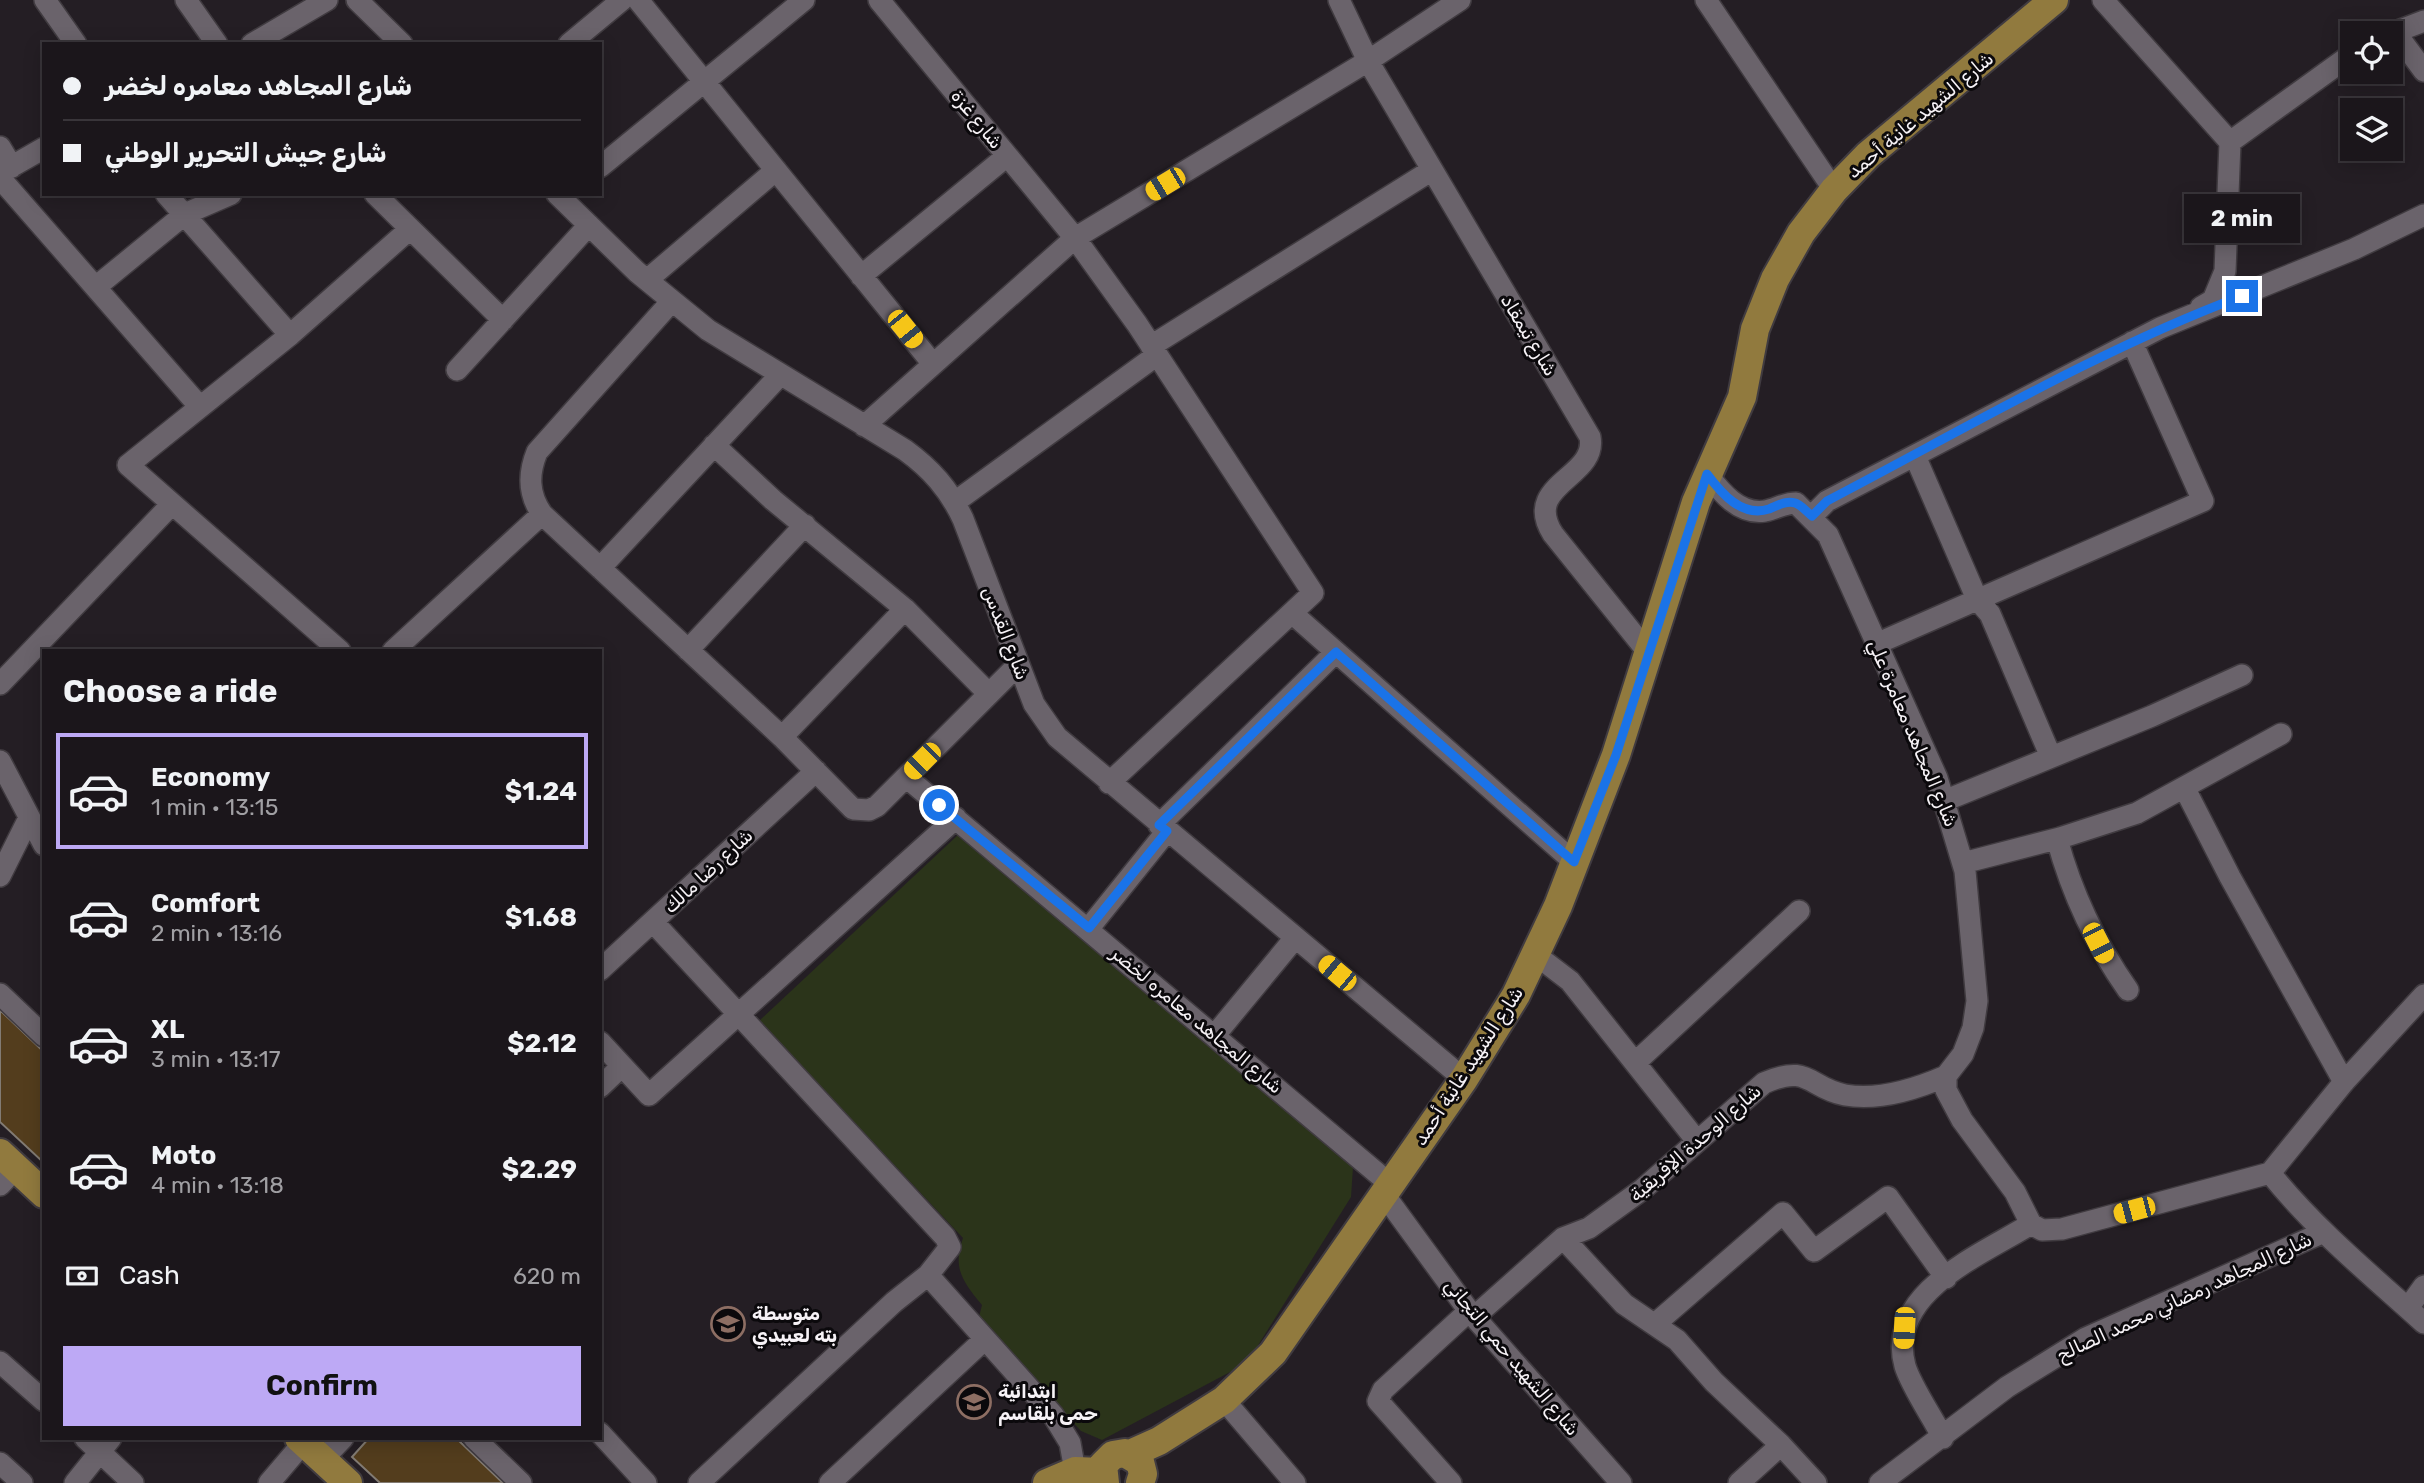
<!DOCTYPE html>
<html lang="en">
<head>
<meta charset="utf-8">
<style>
  :root { --surface:#1b161b; --page:#241f24; --text:#f1f3f6; --muted:#a09fa3; --line:#39353a; --accent:#bda9f5 }
  body { margin:0; font-family:Rubik,Vazirmatn,sans-serif; background:var(--page); color:var(--text); height:100vh; display:flex; flex-direction:column; font-size:26px; white-space:nowrap }
  * { box-sizing:border-box; margin:0 }
  p { font-size:23px; color:var(--muted) }
  .icon { flex:none; width:38px; height:38px; fill:none; stroke:currentColor; stroke-width:2; stroke-linecap:round; stroke-linejoin:round }
  .map { position:relative; flex:1; overflow:hidden }
  .panel { position:absolute; left:42px; top:649px; width:560px; height:791px; display:flex; flex-direction:column; background:var(--surface); border-radius:0px; box-shadow:0 4px 18px #0003,0 0 0 2px var(--line) }
  .panel>* { flex:none }
  .banner { position:absolute; left:42px; top:42px; width:560px; height:154px; border-radius:0px; box-shadow:0 4px 18px #0003,0 0 0 2px var(--line); display:grid; align-content:center; height:154px; padding:0 21px; background:var(--surface) }
  .buttons { position:absolute; left:2340px; top:21px; display:grid; gap:14px }
  .buttons a { display:grid; place-items:center; width:63px; height:63px; border-radius:0px; background:var(--surface); box-shadow:0 4px 18px #0003,0 0 0 2px var(--line); font-size:35px }
  .end { position:absolute; width:32px; height:32px; margin:-16px; border:9px solid #1a73e8; background:#fff; box-shadow:0 0 0 4px #fff }
  .from { border-radius:50% }
  .bubble { position:absolute; height:49px; border-radius:0px; background:var(--surface); box-shadow:0 4px 18px #0003,0 0 0 2px var(--line); font-size:23px; font-weight:700; line-height:49px; text-align:center }
  .car { position:absolute; width:21px; height:42px; margin:-21px -10px; border-radius:9px; box-shadow:0 0 5px 2px #0007; background:linear-gradient(#f5c518 24%,#345 0 40%,#f5c518 0 76%,#345 0 86%,#f5c518 0) }
  .banner b { display:flex; align-items:center; gap:24px; height:66px; font-size:26px }
  .banner b+b { border-top:2px solid var(--line) }
  .banner i { width:18px; height:18px; background:var(--text) }
  ul { padding:0; list-style:none }
  li { display:flex; align-items:center; gap:21px; height:116px; margin:0 14px 10px; padding:0 7px; border:4px solid transparent; border-radius:0px }
  li div { flex:1 }
  li b { display:block; font-size:26px }
  li em { font-style:normal; font-weight:700 }
  li.active { border-color:var(--accent) }
  li>.icon { width:63px; height:63px; stroke-width:1.5 }
  h2 { padding:0 21px; font-size:32px; line-height:84px }
  .pay { display:flex; align-items:center; gap:18px; height:77px; padding:0 21px; font-size:26px }
  .pay p { margin-inline-start:auto }
  .cta { display:flex; gap:14px; margin-top:auto; padding:14px 21px }
  .cta a { flex:1; height:80px; border-radius:0px; background:var(--accent); color:#111; font-size:28px; font-weight:700; line-height:80px; text-align:center }
  .map>svg:first-child { display:block }
  .green { fill:#2b341a }
  .building { fill:#533d1d; stroke:#827b73; stroke-width:2 }
  .lines { fill:none; stroke-linecap:round; stroke-linejoin:round }
  .minor-casing { stroke:#403b40; stroke-width:24 }
  .major-casing { stroke:#403b40; stroke-width:32 }
  .minor { stroke:#6a636b; stroke-width:21 }
  .major { stroke:#917a3e; stroke-width:28 }
  .route { stroke:#1a73e8; stroke-width:9 }
  .labels { text-anchor:middle; dominant-baseline:central; stroke-width:6; stroke-linejoin:round; paint-order:stroke }
  .street-label { font-size:19px; fill:#f6f2f6; stroke:#0b090c }
  .poi-label { font-size:19px; font-weight:bold; fill:#f6f2f6; stroke:#0b090c; text-anchor:start }
</style>
</head>
<body>
<div class="map">
<svg width="2424" height="1483" viewBox="0 0 2424 1483">
  <rect width="100%" height="100%" fill="#241e24"/>
  <path class="green" d="M 959,834 L 1353,1167 L 1351,1197 L 1247,1363 L 1102,1440 L 1081,1431 L 978,1321 L 982,1305 C 963,1282 952,1268 963,1238 L 759,1021 Z"/>
  <path class="building" d="M 0,1010 L 44,1052 L 44,1163 L 0,1122 Z
    M 369,1438 L 456,1438 L 503,1483 L 380,1483 L 352,1457 Z"/>
  <g class="lines">
    <g class="minor-casing">
      <path id="minor" d="M 45,0 L 76,44
        M 186,0 L 217,44
        M 357,0 L 402,44
        M 638,0 L 933,364
        M 879,0 L 1075,238 L 1137,324 L 1313,593 L 1109,783
        M 1339,0 L 1368,61 L 1590,437 C 1598,478 1521,484 1553,534 L 1647,651
        M 1706,0 L 1834,190
        M 2103,0 L 2230,142 L 2225,271 L 2213,300 L 2201,307
        M 2395,32 L 2424,71
        M 2390,34 L 2424,21
        M 252,44 L 327,0
        M 569,44 L 622,0
        M 2230,142 L 2352,54
        M 0,147 L 12,167
        M 600,167 L 804,0
        M 0,173 L 44,148
        M 0,178 L 200,407
        M 166,194 L 290,335
        M 375,194 L 503,320
        M 557,194 L 637,272 L 708,330 L 905,450 C 931,469 949,489 963,519 L 1034,704 L 1057,737 L 1464,1079
        M 861,276 L 1007,156
        M 647,280 L 776,170
        M 97,286 L 185,214 L 231,194
        M 671,302 L 537,452 C 528,474 528,494 542,514 L 782,737 L 853,809 L 869,810 L 877,806 L 1018,665
        M 1151,346 L 1432,170
        M 457,370 L 589,225
        M 864,426 L 1075,238 L 1368,61 L 1460,0
        M 714,445 L 773,500 L 905,609 L 989,694
        M 1915,456 L 1977,599 L 1990,614 L 2051,757
        M 1707,474 C 1721,492 1739,515 1765,511 C 1776,509 1784,503 1796,503 L 1828,535 L 1937,778 L 1965,871 L 1977,1001 L 1973,1028 L 1963,1054 L 1946,1076 L 1946,1090 L 1962,1120 L 2015,1192 L 2031,1224
        M 955,502 L 1157,355
        M 1812,516 L 1827,501 L 2160,328 L 2354,249 L 2424,215
        M 600,568 L 780,375
        M 1293,614 L 1574,862
        M 1876,644 L 2203,501 L 2132,342
        M 688,650 L 805,525
        M 340,651 L 128,465 L 290,335 L 410,229
        M 393,651 L 542,514
        M 0,684 L 172,504
        M 782,737 L 905,609
        M 0,761 L 44,845
        M 906,777 L 1390,1184
        M 2185,789 L 2230,877 L 2344,1082
        M 1944,801 L 2152,716 L 2242,675
        M 1159,825 L 1336,652
        M 2057,839 C 2072,894 2095,943 2128,990
        M 1963,863 L 2060,838 L 2137,813 L 2281,734
        M 0,876 L 29,818
        M 653,922 L 945,1237 L 950,1247 L 928,1275
        M 1089,928 L 1167,831
        M 1536,955 L 1570,981 L 1697,1141
        M 600,970 L 816,771
        M 0,994 L 44,1036
        M 1215,1035 L 1295,938
        M 600,1042 L 649,1095 L 956,818
        M 1636,1062 L 1799,911
        M 600,1087 L 622,1066
        M 2270,1173 C 2315,1229 2371,1275 2424,1323
        M 0,1185 L 16,1168
        M 1383,1193 L 1469,1311 L 1621,1483
        M 1563,1238 L 1624,1304 L 1677,1340 L 1714,1382 L 1781,1445 L 1816,1483
        M 2408,1308 L 2424,1286
        M 1474,1317 L 1563,1238 L 1589,1228 L 1643,1189 L 1764,1083 C 1810,1063 1808,1088 1845,1095 C 1878,1101 1916,1089 1946,1076
        M 1655,1324 L 1783,1213 L 1814,1251 L 1888,1197 L 1946,1278
        M 0,1362 L 44,1401
        M 1224,1400 L 1295,1483
        M 600,1433 L 646,1483
        M 85,1438 L 133,1483
        M 474,1438 L 521,1483
        M 1943,1438 C 1933,1418 1911,1386 1905,1366 C 1885,1293 1981,1255 2031,1224 L 2042,1230 L 2062,1229 L 2270,1173 L 2344,1082 L 2424,995
        M 323,1459 L 343,1438
        M 0,1463 L 22,1483
        M 75,1483 L 111,1438
        M 269,1483 L 303,1443
        M 699,1483 L 894,1302 L 928,1275 L 1053,1415 L 1070,1443 L 1075,1471
        M 830,1483 L 985,1339
        M 1451,1483 L 1378,1401 L 1383,1390 L 1469,1311
        M 1739,1483 L 1781,1445
        M 1880,1483 L 2007,1387 L 2086,1338 L 2324,1232"/>
    </g>
    <g class="major-casing">
      <path id="major" d="M 0,1153 L 44,1194
        M 299,1438 L 348,1483
        M 1130,1454 L 1159,1441 L 1224,1400 L 1273,1353 L 1464,1079 L 1516,995 L 1558,906 L 1616,755 L 1696,502 L 1742,397 L 1755,329 L 1775,279 L 1801,233 L 1834,190 L 1868,155 L 2054,0
        M 1047,1483 L 1075,1471 L 1102,1472
        M 1105,1483 L 1103,1465 L 1113,1455 L 1125,1453 L 1140,1462 L 1143,1474 L 1140,1483"/>
    </g>
    <use href="#minor" class="minor"/>
    <use href="#major" class="major"/>
  </g>
  <g class="lines">
    <path class="route" d="M 939,805 L 1089,928 L 1167,831 L 1159,825 L 1336,652 L 1574,862 L 1616,755 L 1707,474 C 1721,493 1742,518 1769,509 C 1777,506 1786,500 1795,503 C 1800,504 1807,512 1812,516 L 1827,501 C 1963,430 2098,350 2242,296"/>
  </g>
  <defs>
    <g id="school-ring" transform="scale(1.75)"><circle r="9.5" fill="#0b090c" stroke="#8d6e63" stroke-width="1.5"/><path d="M0-5L7-2L0 1L-7-2ZM-4 1L0 2.5L4 1V4Q0 6-4 4Z" fill="#8d6e63"/></g>
  </defs>
  <g fill-rule="evenodd">
    <use href="#school-ring" x="728" y="1324"/>
    <use href="#school-ring" x="974" y="1402"/>
  </g>
  <g class="labels">
    <g class="street-label">
      <text transform="translate(1920 115) rotate(-40)">شارع الشهيد غانية أحمد</text>
      <text transform="translate(977 119) rotate(51)">شارع غزة</text>
      <text transform="translate(1529 335) rotate(59)">شارع تيمقاد</text>
      <text transform="translate(1006 633) rotate(69)">شارع القدس</text>
      <text transform="translate(1913 733) rotate(67)">شارع المجاهد معامرة علي</text>
      <text transform="translate(708 871) rotate(-43)">شارع رضا مالك</text>
      <text transform="translate(1197 1020) rotate(40)">شارع المجاهد معامره لخضر</text>
      <text transform="translate(1468 1066) rotate(-57)">شارع الشهيد غانية أحمد</text>
      <text transform="translate(1695 1143) rotate(-41)">شارع الوحدة الإفريقية</text>
      <text transform="translate(2184 1297) rotate(-25)">شارع المجاهد رمضاني محمد الصالح</text>
      <text transform="translate(1512 1357) rotate(50)">شارع الشهيد حمي التجاني</text>
    </g>
    <g class="poi-label">
      <text x="752" y="1313">متوسطة<tspan x="752" dy="22">بته لعبيدي</tspan></text>
      <text x="998" y="1391">ابتدائية<tspan x="998" dy="22">حمى بلقاسم</tspan></text>
    </g>
  </g>
</svg>
<div class="buttons">
<a><svg class="icon" aria-label="locate" viewBox="0 0 24 24"><circle cx="12" cy="12" r="6"/><path d="M12 2v4M12 18v4M2 12h4M18 12h4"/></svg></a>
<a><svg class="icon" aria-label="layers" viewBox="0 0 24 24"><path d="M12 4l9 5-9 5-9-5zM3 14l9 5 9-5"/></svg></a>
</div>
<i class="end from" style="left:939px;top:805px"></i>
<i class="end" style="left:2242px;top:296px"></i>
<div class="bubble" style="left:2184px;top:194px;width:116px">2 min</div>
<i class="car" style="left:1165px;top:184px;rotate:239deg"></i>
<i class="car" style="left:905px;top:329px;rotate:141deg"></i>
<i class="car" style="left:922px;top:761px;rotate:225deg"></i>
<i class="car" style="left:2098px;top:943px;rotate:153deg"></i>
<i class="car" style="left:1337px;top:973px;rotate:310deg"></i>
<i class="car" style="left:2134px;top:1210px;rotate:255deg"></i>
<i class="car" style="left:1904px;top:1328px;rotate:183deg"></i>
<div class="banner">
<b><i class="from"></i>شارع المجاهد معامره لخضر</b>
<b><i></i>شارع جيش التحرير الوطني</b>
</div>
<section class="panel">
<h2>Choose a ride</h2>
<ul>
<li class="active"><svg class="icon" aria-label="car" viewBox="0 0 24 24"><path d="M5 17H2v-5l4-1 3-4h7l3 4 3 1v5h-3M9 17h6M6 11h13"/><circle cx="7" cy="17" r="2"/><circle cx="17" cy="17" r="2"/></svg><div><b>Economy</b><p>1 min · 13:15</p></div><em>$1.24</em></li>
<li><svg class="icon" aria-label="car" viewBox="0 0 24 24"><path d="M5 17H2v-5l4-1 3-4h7l3 4 3 1v5h-3M9 17h6M6 11h13"/><circle cx="7" cy="17" r="2"/><circle cx="17" cy="17" r="2"/></svg><div><b>Comfort</b><p>2 min · 13:16</p></div><em>$1.68</em></li>
<li><svg class="icon" aria-label="car" viewBox="0 0 24 24"><path d="M5 17H2v-5l4-1 3-4h7l3 4 3 1v5h-3M9 17h6M6 11h13"/><circle cx="7" cy="17" r="2"/><circle cx="17" cy="17" r="2"/></svg><div><b>XL</b><p>3 min · 13:17</p></div><em>$2.12</em></li>
<li><svg class="icon" aria-label="car" viewBox="0 0 24 24"><path d="M5 17H2v-5l4-1 3-4h7l3 4 3 1v5h-3M9 17h6M6 11h13"/><circle cx="7" cy="17" r="2"/><circle cx="17" cy="17" r="2"/></svg><div><b>Moto</b><p>4 min · 13:18</p></div><em>$2.29</em></li>
</ul>
<div class="pay"><svg class="icon" aria-label="cash" viewBox="0 0 24 24"><path d="M3 7h18v10H3z"/><circle cx="12" cy="12" r="2"/></svg>Cash<p>620 m</p></div>
<div class="cta"><a>Confirm</a></div>
</section>
</div>
</body>
</html>
